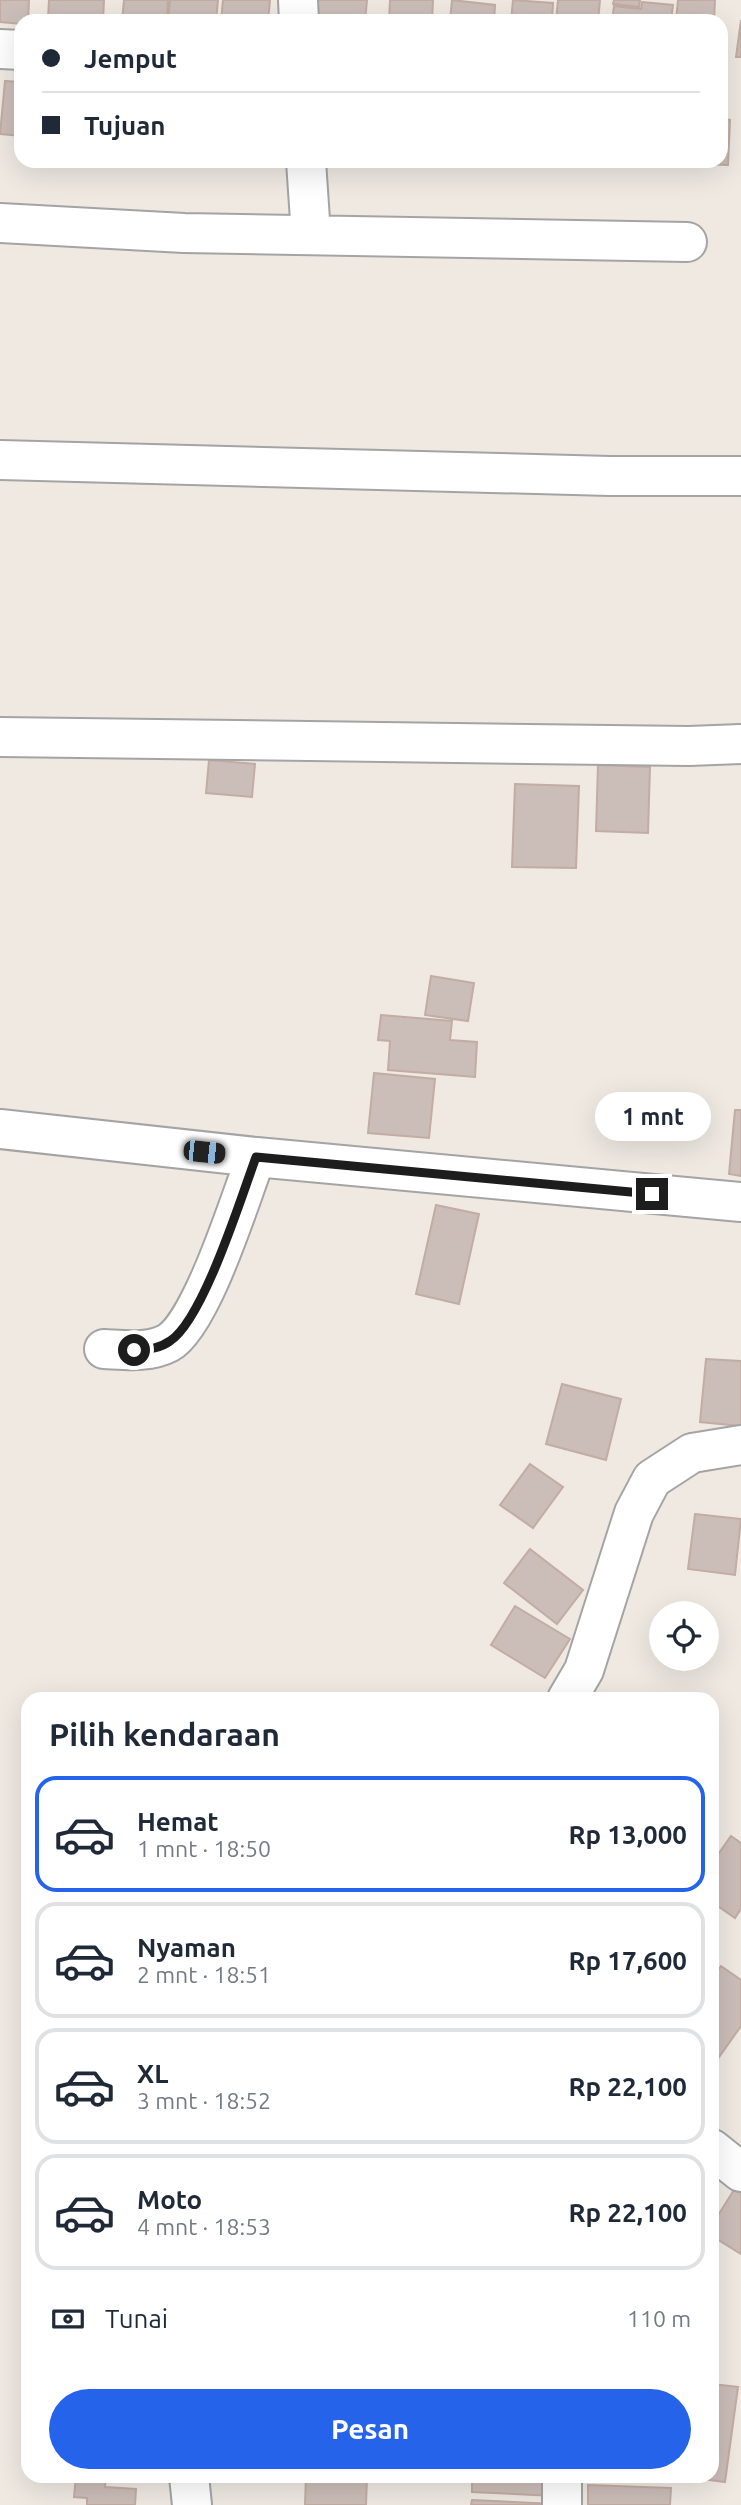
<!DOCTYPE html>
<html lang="id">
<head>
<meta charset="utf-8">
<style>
  :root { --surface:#fff; --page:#f2f2f3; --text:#1f2937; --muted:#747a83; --line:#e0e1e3; --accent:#2563eb }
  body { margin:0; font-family:Ubuntu,sans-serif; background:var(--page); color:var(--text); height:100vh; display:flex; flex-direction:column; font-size:26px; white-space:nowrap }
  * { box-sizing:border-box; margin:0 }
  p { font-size:23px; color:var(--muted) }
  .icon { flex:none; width:38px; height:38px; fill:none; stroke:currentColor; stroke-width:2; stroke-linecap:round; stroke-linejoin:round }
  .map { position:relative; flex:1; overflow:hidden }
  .panel { position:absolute; left:21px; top:1692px; width:698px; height:791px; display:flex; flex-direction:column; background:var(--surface); border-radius:21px; box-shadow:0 7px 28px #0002 }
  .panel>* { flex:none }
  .guide { position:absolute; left:14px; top:14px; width:714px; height:154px; border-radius:21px; box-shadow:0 7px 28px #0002; display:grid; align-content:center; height:154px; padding:0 28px; background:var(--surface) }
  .buttons { position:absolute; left:649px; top:1601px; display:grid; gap:14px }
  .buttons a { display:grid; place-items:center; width:70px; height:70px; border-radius:50%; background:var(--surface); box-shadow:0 7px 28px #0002; font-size:35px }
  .end { position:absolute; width:32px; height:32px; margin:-16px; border:9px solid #1d1d1d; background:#fff; box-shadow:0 0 0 4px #fff }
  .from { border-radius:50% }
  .bubble { position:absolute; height:49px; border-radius:24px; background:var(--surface); box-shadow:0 7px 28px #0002; font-size:23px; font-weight:700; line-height:49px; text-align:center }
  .car { position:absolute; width:21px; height:42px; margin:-21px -10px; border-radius:9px; box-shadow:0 0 5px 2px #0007; background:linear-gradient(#222 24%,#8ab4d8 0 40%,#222 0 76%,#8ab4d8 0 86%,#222 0) }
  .guide b { display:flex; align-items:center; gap:24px; height:66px; font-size:26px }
  .guide b+b { border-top:2px solid var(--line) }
  .guide i { width:18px; height:18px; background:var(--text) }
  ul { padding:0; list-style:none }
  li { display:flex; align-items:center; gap:21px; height:116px; margin:0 14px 10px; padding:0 14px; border:4px solid var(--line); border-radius:21px }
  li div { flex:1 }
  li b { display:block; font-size:26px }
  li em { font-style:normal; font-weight:700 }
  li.selected { border-color:var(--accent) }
  li>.icon { width:63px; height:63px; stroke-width:1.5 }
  h2 { padding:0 28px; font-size:32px; line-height:84px }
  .pay { display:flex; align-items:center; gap:18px; height:77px; padding:0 28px; font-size:26px }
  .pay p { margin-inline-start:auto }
  .button { display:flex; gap:14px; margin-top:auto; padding:14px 28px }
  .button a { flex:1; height:80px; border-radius:42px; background:var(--accent); color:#fff; font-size:28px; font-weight:700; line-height:80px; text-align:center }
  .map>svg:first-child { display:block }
  .building { fill:#cbbdb8; stroke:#c2aca3; stroke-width:2 }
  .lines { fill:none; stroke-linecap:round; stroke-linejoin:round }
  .minor-casing { stroke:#a4a4a4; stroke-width:42 }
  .minor { stroke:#fff; stroke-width:38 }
  .route { stroke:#1d1d1d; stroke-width:9 }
</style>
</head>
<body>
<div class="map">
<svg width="741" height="2505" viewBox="0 0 741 2505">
  <rect width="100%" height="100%" fill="#efe9e2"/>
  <path class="building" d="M 0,0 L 29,0 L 28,21 L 21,21 L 21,24 L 0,22 Z
    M 49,0 L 104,0 L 103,21 L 48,18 Z
    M 124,0 L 168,0 L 167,21 L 122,21 Z
    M 170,0 L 218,0 L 216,21 L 168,21 Z
    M 223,0 L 270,0 L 268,21 L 221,21 Z
    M 312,0 L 367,0 L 365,21 L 310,21 Z
    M 390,0 L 433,0 L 432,21 L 389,21 Z
    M 452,0 L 495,5 L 494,21 L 450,21 Z
    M 513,0 L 553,3 L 552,21 L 511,21 Z
    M 558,0 L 600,0 L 598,21 L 556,21 Z
    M 614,0 L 640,0 L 639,7 L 613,4 Z
    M 678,0 L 715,0 L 714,21 L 676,21 Z
    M 642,2 L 673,5 L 671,21 L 612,21 L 614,6 L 641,9 Z
    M 741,20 L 741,57 L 736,57 Z
    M 5,81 L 21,82 L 21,136 L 0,134 Z
    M 721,119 L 730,120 L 728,165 L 666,163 L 666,161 L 721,161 Z
    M 560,161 L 609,161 L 608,165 Z
    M 209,760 L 255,764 L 252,797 L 206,793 Z
    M 598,765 L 650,767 L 648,833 L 596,831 Z
    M 515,784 L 579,786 L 576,868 L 512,867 Z
    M 431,976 L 474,983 L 468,1021 L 425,1015 Z
    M 381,1015 L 452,1021 L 450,1040 L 477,1042 L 475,1077 L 388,1070 L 390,1041 L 378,1040 Z
    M 374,1073 L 435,1079 L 429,1138 L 368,1133 Z
    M 735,1110 L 741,1110 L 741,1176 L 729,1174 Z
    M 436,1205 L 479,1214 L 459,1304 L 416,1294 Z
    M 706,1359 L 741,1361 L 741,1426 L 700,1422 Z
    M 562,1384 L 621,1399 L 606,1460 L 546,1444 Z
    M 530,1464 L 563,1487 L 533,1528 L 500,1505 Z
    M 695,1514 L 741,1519 L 735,1575 L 688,1569 Z
    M 530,1549 L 583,1590 L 557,1624 L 504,1583 Z
    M 515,1606 L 570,1639 L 545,1678 L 491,1645 Z
    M 731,1836 L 741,1843 L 741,1909 L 735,1918 L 712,1902 L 712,1863 Z
    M 721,1966 L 741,1980 L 741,2026 L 712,2067 L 712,1978 Z
    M 737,2185 L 741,2187 L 741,2254 L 712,2236 L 712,2225 Z
    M 712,2384 L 738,2387 L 725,2482 L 681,2476 L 712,2476 Z
    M 76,2476 L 106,2476 L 105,2487 L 136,2489 L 135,2505 L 87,2505 L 87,2498 L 74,2497 Z
    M 306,2476 L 367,2476 L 366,2505 L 305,2505 Z
    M 472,2476 L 555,2476 L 554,2496 L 472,2492 Z
    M 588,2485 L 671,2488 L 670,2505 L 588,2505 Z
    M 472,2500 L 555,2504 L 555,2505 L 471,2505 Z"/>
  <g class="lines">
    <g class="minor-casing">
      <path id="minor" d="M 298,0 L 299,21
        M 0,49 L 21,50
        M 306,161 L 311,235
        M 0,223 L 184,233 L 687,242
        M 0,460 L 610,476 L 741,476
        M 0,737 L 689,746 L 741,744
        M 0,1129 L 256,1157 L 741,1202
        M 104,1349 C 126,1350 149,1353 168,1343 C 202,1324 241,1196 256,1157
        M 567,1699 L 584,1670 L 634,1513 L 652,1479 L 692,1453 L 741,1445
        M 712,2149 L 741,2172
        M 189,2476 L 192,2505
        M 562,2505 L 562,2476"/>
    </g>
    <use href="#minor" class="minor"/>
  </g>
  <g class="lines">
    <path class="route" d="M 134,1350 C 148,1349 159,1349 170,1341 C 203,1320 241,1198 256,1157 L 652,1194"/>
  </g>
</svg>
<div class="buttons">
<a><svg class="icon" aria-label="locate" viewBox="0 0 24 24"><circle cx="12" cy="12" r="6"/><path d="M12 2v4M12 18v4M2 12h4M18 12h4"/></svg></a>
</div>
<i class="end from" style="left:134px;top:1350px"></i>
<i class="end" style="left:652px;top:1194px"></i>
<div class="bubble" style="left:595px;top:1092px;width:116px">1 mnt</div>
<i class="car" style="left:204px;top:1152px;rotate:96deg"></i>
<div class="guide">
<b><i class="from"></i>Jemput</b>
<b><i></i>Tujuan</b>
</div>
<section class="panel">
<h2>Pilih kendaraan</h2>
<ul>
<li class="selected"><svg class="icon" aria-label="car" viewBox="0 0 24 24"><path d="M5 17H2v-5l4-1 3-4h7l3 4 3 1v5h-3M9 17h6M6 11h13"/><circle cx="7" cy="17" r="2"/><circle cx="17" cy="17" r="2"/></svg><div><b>Hemat</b><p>1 mnt · 18:50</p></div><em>Rp 13,000</em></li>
<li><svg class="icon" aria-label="car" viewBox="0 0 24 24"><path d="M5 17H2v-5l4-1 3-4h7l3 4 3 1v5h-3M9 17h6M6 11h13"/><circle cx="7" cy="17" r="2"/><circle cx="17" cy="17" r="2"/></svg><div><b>Nyaman</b><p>2 mnt · 18:51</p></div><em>Rp 17,600</em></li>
<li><svg class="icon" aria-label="car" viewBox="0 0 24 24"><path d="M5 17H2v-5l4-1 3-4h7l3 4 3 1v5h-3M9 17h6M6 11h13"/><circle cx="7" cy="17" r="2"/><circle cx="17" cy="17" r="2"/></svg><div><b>XL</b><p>3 mnt · 18:52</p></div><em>Rp 22,100</em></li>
<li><svg class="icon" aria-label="car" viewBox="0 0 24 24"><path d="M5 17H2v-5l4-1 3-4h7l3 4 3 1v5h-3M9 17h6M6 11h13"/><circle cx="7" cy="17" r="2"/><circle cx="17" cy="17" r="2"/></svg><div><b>Moto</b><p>4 mnt · 18:53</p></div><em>Rp 22,100</em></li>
</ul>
<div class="pay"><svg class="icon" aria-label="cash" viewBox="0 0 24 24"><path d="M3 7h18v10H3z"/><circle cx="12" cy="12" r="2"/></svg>Tunai<p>110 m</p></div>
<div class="button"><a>Pesan</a></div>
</section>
</div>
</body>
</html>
